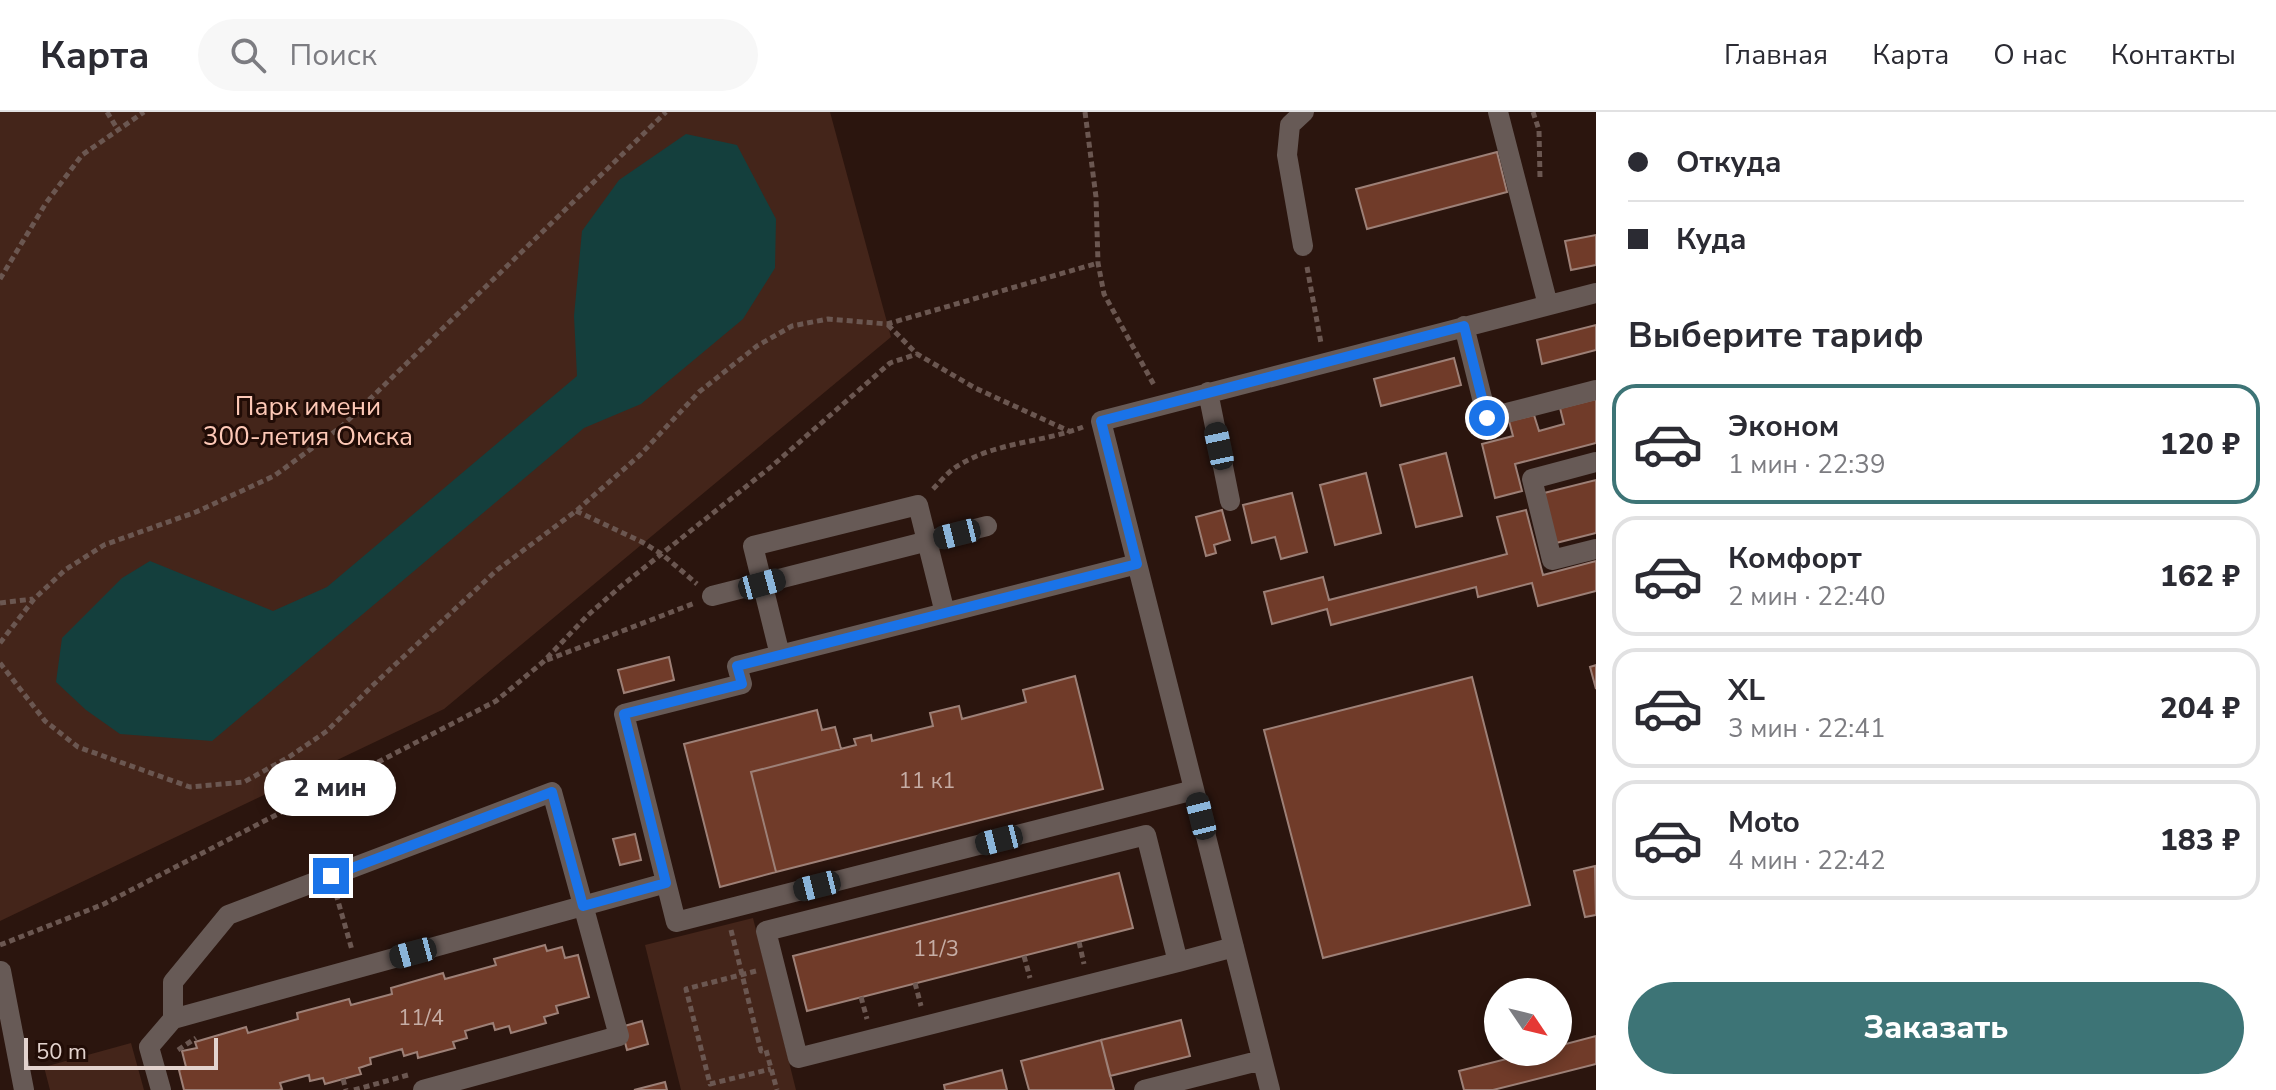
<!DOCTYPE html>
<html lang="ru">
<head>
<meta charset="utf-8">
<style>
  :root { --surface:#fff; --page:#f7f7f7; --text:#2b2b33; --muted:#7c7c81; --line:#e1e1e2; --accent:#3d7476 }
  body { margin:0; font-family:"Nunito Sans",sans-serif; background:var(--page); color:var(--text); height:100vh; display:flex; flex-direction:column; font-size:30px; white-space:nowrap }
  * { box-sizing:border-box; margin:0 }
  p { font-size:26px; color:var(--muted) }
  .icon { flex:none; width:44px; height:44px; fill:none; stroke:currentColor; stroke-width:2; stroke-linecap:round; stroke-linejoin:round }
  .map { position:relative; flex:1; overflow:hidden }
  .drawer { display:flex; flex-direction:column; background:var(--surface); width:680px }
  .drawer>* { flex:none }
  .guide { display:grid; align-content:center; height:176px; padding:0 32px; background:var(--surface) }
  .needle { width:52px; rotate:125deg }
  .controls { position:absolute; left:1484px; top:866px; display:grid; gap:16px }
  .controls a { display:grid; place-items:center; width:88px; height:88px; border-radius:50%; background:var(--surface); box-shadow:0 4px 12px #0003; font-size:40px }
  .scale { position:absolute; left:24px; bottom:20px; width:194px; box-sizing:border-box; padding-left:8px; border:4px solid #e3d3ce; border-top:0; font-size:22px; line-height:28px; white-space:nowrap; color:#e3d3ce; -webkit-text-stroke:6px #210c06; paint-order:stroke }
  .end { position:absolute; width:36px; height:36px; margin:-18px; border:10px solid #1a73e8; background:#fff; box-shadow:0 0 0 4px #fff }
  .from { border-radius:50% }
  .bubble { position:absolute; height:56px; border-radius:28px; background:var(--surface); box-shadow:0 4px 12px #0003; font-size:26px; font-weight:800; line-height:56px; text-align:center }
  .car { position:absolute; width:24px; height:48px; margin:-24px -12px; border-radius:10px; box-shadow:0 0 6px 2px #0007; background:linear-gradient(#222 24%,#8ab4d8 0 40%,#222 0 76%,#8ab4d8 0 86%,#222 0) }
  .guide b { display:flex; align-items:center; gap:28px; height:76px; font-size:30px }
  .guide b+b { border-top:2px solid var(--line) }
  .guide i { width:20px; height:20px; background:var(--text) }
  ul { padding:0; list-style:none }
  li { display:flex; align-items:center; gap:24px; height:120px; margin:0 16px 12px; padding:0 16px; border:4px solid var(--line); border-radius:24px }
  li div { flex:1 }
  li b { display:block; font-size:30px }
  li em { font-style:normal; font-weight:800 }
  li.selected { border-color:var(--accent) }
  li>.icon { width:72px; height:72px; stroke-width:1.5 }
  h2 { padding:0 32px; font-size:36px; line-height:96px }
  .cta { display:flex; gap:16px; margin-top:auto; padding:16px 32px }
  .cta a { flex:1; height:92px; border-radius:48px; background:var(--accent); color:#fff; font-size:32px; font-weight:800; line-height:92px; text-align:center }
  header { display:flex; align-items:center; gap:48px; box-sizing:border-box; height:112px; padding:0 40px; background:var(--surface); border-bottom:2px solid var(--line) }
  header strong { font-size:38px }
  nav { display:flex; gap:44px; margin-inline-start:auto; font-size:28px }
  .search { width:560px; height:72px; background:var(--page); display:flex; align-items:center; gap:20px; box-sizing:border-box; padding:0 28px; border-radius:44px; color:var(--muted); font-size:30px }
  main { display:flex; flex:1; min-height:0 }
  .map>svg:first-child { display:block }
  .green { fill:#44251a }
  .water { fill:#143f3d }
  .building { fill:#703b29; stroke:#9d8077; stroke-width:2 }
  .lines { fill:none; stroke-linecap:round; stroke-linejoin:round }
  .path { stroke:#6b5751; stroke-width:5; stroke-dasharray:6 4; stroke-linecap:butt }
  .minor { stroke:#675a56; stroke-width:20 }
  .route { stroke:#1a73e8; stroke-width:10 }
  .labels { text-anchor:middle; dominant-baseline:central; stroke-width:6; stroke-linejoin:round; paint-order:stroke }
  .number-label { font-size:22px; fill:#c6ada5 }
  .park-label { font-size:26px; fill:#fdc8b6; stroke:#210c06 }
</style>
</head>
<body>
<header>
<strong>Карта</strong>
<div class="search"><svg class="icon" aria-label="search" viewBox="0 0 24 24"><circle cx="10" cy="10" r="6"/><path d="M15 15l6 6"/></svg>Поиск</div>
<nav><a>Главная</a><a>Карта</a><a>О нас</a><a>Контакты</a></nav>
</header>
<main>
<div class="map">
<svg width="1596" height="978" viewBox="0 0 1596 978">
  <rect width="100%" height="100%" fill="#2b150e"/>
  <path class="green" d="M 0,0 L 830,0 L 891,225 L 444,597 L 0,809 Z
    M 753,806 L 796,978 L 681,978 L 645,833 Z
    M 131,931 L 144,978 L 50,978 L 44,955 Z"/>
  <path class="water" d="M 686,22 L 737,33 L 776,107 L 775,156 L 743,207 L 641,292 L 584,316 L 212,629 L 120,622 L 86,598 L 56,570 L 62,526 L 122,466 L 150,449 L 273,499 L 327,475 L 577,264 L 574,204 L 582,119 L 619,68 Z"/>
  <path class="building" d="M 1497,40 L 1507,80 L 1367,117 L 1356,77 Z
    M 1596,123 L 1596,153 L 1571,158 L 1565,129 Z
    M 1596,213 L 1596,238 L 1542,252 L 1537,228 Z
    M 1454,246 L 1461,273 L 1381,294 L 1374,267 Z
    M 1596,287 L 1596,331 L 1515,352 L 1522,379 L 1495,386 L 1482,332 L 1513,324 L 1509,309 L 1534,303 L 1539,319 L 1564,312 L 1560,296 Z
    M 1446,341 L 1462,404 L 1416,415 L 1400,353 Z
    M 1366,361 L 1381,421 L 1335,433 L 1320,373 Z
    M 1596,368 L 1596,421 L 1556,431 L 1544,381 Z
    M 1292,381 L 1307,440 L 1281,447 L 1275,425 L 1252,431 L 1243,393 Z
    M 1222,398 L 1230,428 L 1214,433 L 1216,441 L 1206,444 L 1196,405 Z
    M 1526,398 L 1543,463 L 1596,449 L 1596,479 L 1538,494 L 1532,471 L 1478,485 L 1476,475 L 1331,513 L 1327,497 L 1272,512 L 1264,480 L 1323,465 L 1329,488 L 1507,442 L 1497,405 Z
    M 669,545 L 674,568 L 624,581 L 618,558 Z
    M 1596,553 L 1596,577 L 1590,555 Z
    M 1075,564 L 1103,677 L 776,760 L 751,660 L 856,633 L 854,627 L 871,623 L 872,629 L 933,614 L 930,601 L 959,594 L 962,607 L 1026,590 L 1023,578 Z
    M 1472,565 L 1530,793 L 1323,846 L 1264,618 Z
    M 817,598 L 822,618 L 835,615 L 841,637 L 751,660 L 776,760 L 720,775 L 684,632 Z
    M 635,722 L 641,748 L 620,753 L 613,727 Z
    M 1595,754 L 1596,803 L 1585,805 L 1574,759 Z
    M 1119,761 L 1133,816 L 807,899 L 793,844 Z
    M 545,833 L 547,839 L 562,835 L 565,846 L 578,843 L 589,885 L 556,894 L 558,901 L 544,905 L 546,911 L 511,921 L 509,914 L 495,918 L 493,911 L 465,919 L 467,926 L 453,930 L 455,936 L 418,946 L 417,940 L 404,944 L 402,937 L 370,946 L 371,952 L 359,956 L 361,962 L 325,972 L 323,966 L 310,969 L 309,963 L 280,971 L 282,977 L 279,978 L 184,978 L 179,958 L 186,955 L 182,939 L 197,936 L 195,930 L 246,915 L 248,921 L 298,907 L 297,901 L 349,887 L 351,893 L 392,882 L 391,876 L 443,861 L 445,867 L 496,853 L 494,847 Z
    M 1181,908 L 1190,944 L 1110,964 L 1101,928 Z
    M 642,909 L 648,932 L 627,938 L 621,915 Z
    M 1596,924 L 1596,952 L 1493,978 L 1464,978 L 1459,959 L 1534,940 L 1558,940 L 1558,934 Z
    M 1101,928 L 1114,978 L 1029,978 L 1021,949 Z
    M 1002,958 L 1007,978 L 945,978 L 944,973 Z
    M 665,970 L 667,978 L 634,978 Z"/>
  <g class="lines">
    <path class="path" d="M 107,0 L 118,18
      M 1085,0 L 1096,85 L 1098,151 L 1104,182 L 1154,273
      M 1533,0 L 1539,18 L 1540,66
      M 1307,155 L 1321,231
      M 0,167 L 46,91 L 82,43 L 144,0
      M 888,213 L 917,242
      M 933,377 C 940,370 947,361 956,355 C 994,330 1041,331 1083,315
      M 576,399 L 642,430 L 663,443 L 697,472
      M 0,491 L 33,487
      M 0,531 L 34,487 L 65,458 L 104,433 L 196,400 L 274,364 L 341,315 L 666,0
      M 547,548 L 695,491
      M 0,551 L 45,609 L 78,635 L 190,675 L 244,670 L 289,645 L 327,619 L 371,575 L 497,458 L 576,399 L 640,343 L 699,280 L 757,234 L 792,214 L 828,207 L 887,212 L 1098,151
      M 336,782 L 352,838
      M 731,818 L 761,939 L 766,938 L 777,978
      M 1079,830 L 1084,852
      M 0,833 L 104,792 L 496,589 L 543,550 L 588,503 L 620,475 L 772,354 L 890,251 L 917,242 L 975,276 L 1071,320
      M 1024,844 L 1030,866
      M 756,859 L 686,877 L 710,972 L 771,957
      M 915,871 L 921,894
      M 861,885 L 867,907
      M 178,938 L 196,926
      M 343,967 L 346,978
      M 354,978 L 408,963"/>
    <path class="minor" d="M 1498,0 L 1548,193
      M 1303,134 L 1287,43 L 1290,13 L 1304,0
      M 1464,214 L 1487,306 L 1596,278
      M 1208,280 L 1230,389
      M 1596,350 L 1532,367 L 1552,448 L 1596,437
      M 1137,452 L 737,554 L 742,572 L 624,602 L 676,810 L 1194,678
      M 712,484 L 987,414
      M 780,543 L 753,434 L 918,393 L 945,501
      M 1178,850 L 1146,723 L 766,819 L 798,946 L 1178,850 L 1234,835
      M 1,859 L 24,978
      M 173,907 L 173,870 L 228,803 L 552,680 L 619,924 L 423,978
      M 161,978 L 149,935 L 173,907 L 666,771
      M 1144,978 L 1262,948
      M 1270,978 L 1101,309 L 1596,181"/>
  </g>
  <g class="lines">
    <path class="route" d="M 331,764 L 552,680 L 583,794 L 666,771 L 624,602 L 742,572 L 737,554 L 1137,452 L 1101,309 L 1464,214 L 1487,306"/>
  </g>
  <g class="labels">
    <g class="number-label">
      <text x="927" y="669">11 к1</text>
      <text x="936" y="837">11/3</text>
      <text x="421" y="906">11/4</text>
    </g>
    <g class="park-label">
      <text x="308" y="294">Парк имени<tspan x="308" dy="30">300-летия Омска</tspan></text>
    </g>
  </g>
</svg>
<div class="controls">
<a><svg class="needle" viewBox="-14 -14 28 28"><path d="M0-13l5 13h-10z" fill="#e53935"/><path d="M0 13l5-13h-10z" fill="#7c7c81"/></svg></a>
</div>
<div class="scale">50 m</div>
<i class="end from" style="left:1487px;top:306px"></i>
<i class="end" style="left:331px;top:764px"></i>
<div class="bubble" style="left:264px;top:648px;width:132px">2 мин</div>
<i class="car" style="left:1219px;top:334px;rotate:348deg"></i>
<i class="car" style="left:957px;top:422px;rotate:256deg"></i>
<i class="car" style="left:762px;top:472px;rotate:75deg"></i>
<i class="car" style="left:1201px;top:704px;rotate:346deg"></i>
<i class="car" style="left:999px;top:728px;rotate:256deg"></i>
<i class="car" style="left:817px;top:774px;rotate:256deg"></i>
<i class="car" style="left:413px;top:841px;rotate:255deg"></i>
</div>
<section class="drawer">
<div class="guide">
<b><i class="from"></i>Откуда</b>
<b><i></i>Куда</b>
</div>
<h2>Выберите тариф</h2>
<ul>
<li class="selected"><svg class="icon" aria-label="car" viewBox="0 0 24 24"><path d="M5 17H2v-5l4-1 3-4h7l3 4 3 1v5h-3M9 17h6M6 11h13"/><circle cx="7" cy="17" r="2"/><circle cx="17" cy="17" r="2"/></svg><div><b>Эконом</b><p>1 мин · 22:39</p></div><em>120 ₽</em></li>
<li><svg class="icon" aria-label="car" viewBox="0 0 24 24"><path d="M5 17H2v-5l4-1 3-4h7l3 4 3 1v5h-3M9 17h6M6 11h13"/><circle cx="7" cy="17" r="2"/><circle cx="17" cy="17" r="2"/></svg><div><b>Комфорт</b><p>2 мин · 22:40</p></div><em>162 ₽</em></li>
<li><svg class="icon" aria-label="car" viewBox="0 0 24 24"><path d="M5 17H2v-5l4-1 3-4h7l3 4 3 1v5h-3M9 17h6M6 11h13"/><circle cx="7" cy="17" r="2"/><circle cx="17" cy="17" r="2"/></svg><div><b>XL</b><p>3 мин · 22:41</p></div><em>204 ₽</em></li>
<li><svg class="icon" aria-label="car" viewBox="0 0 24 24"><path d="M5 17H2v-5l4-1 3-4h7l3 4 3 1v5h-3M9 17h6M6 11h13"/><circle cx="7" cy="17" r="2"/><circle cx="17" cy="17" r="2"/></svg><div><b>Moto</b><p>4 мин · 22:42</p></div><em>183 ₽</em></li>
</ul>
<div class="cta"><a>Заказать</a></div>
</section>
</main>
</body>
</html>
